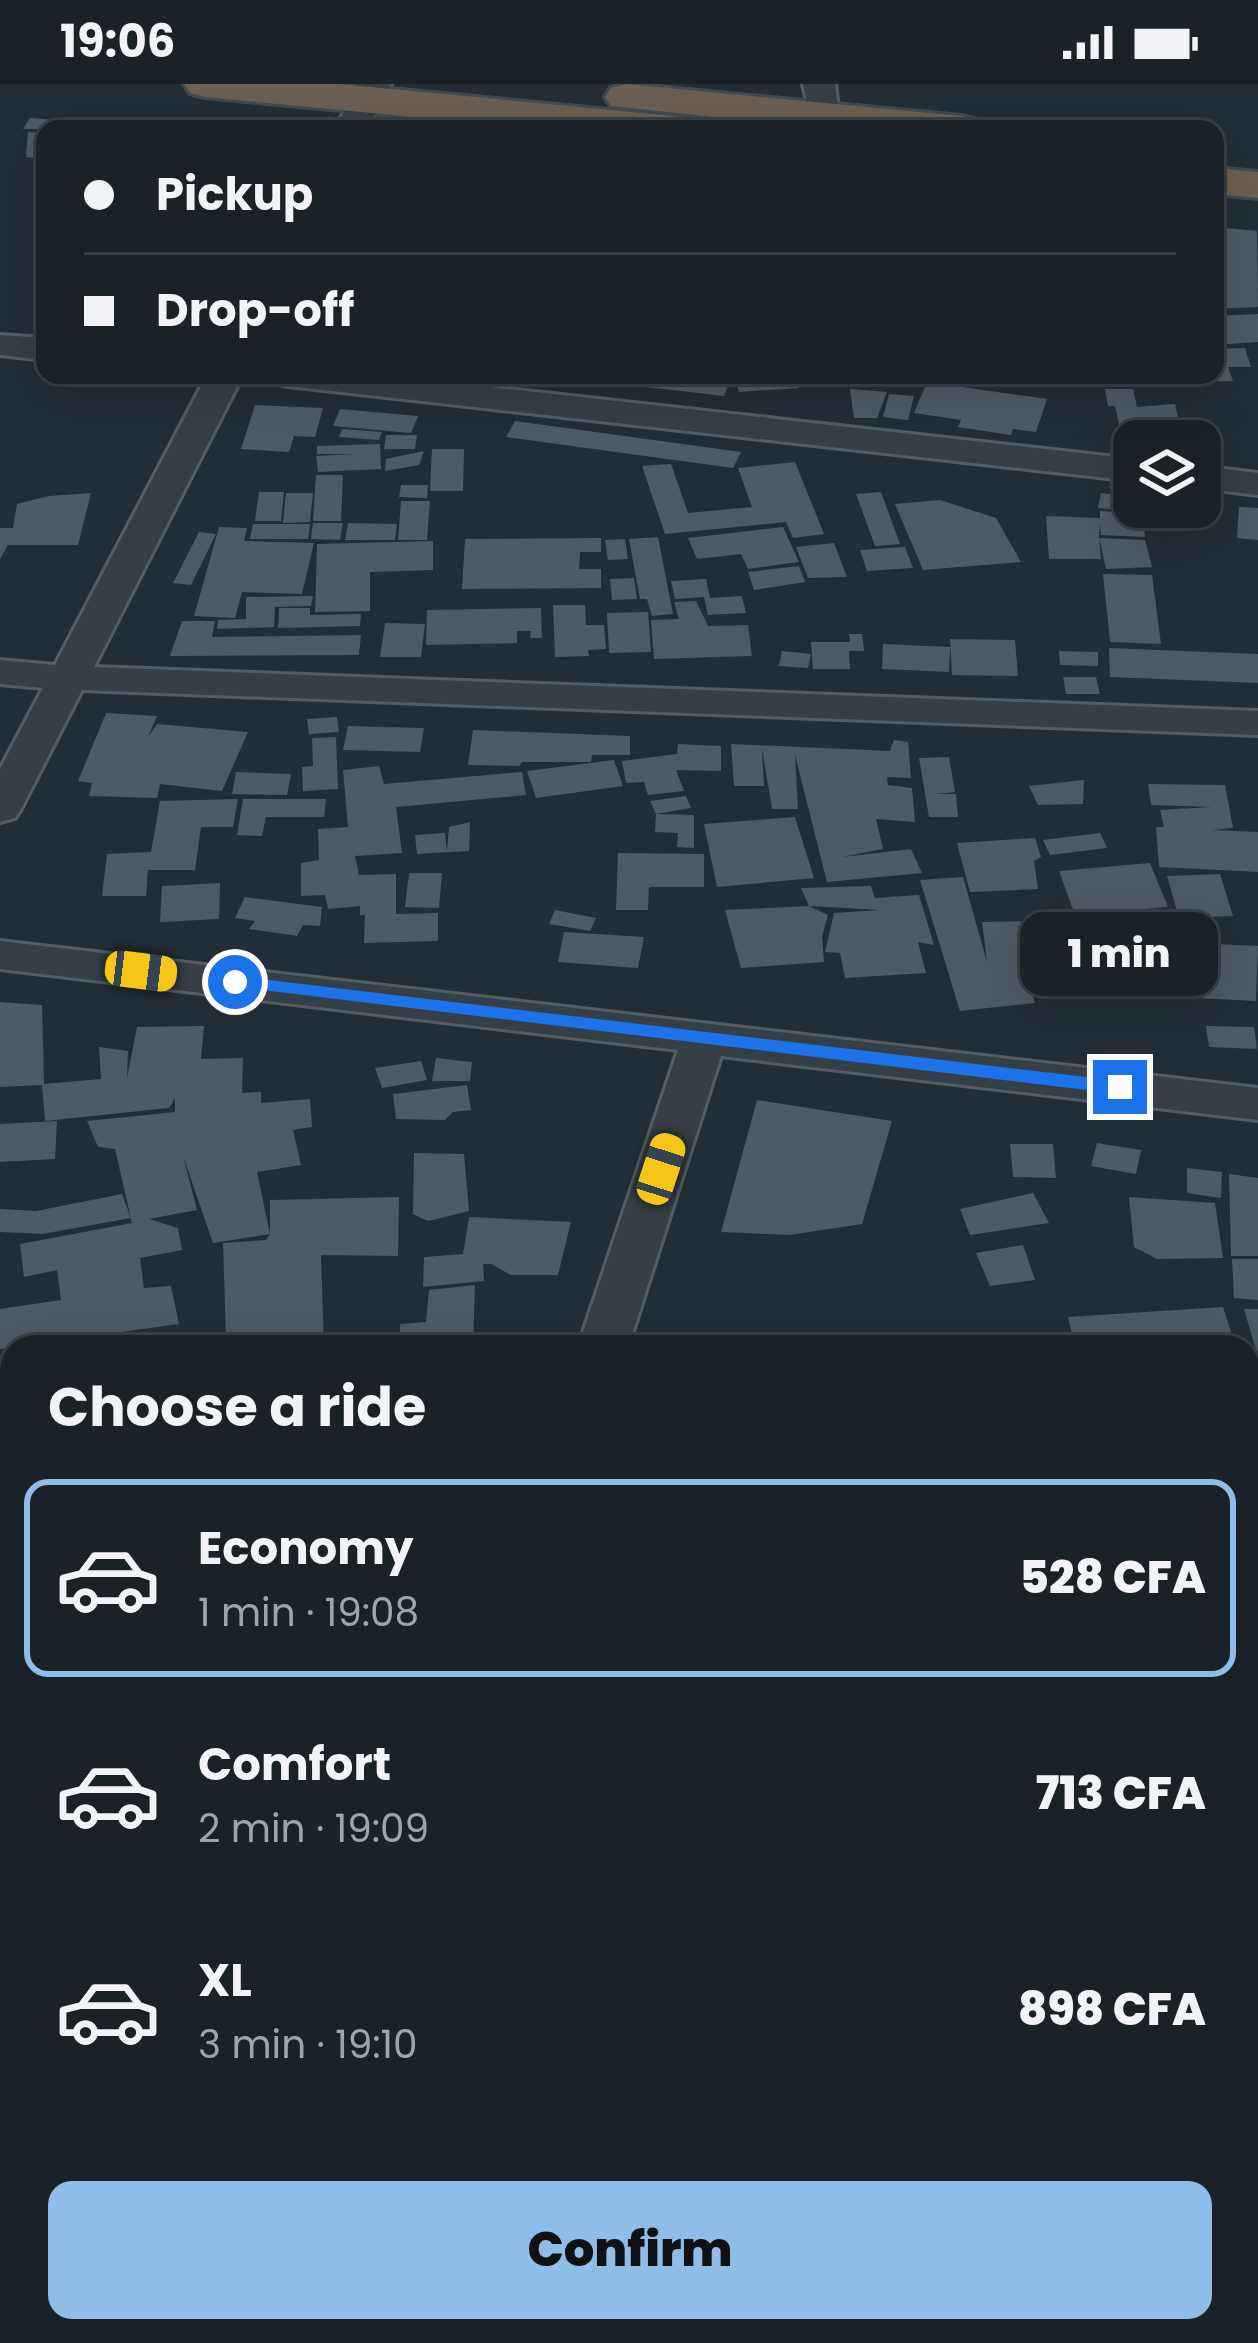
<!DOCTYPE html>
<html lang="en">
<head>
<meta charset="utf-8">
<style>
  :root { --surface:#1a2228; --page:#272f34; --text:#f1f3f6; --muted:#9fa4a8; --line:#383f45; --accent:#8fbde9 }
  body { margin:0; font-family:Poppins,sans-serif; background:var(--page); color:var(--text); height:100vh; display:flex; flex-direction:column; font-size:45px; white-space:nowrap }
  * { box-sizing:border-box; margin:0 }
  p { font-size:39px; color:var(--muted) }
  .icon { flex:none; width:66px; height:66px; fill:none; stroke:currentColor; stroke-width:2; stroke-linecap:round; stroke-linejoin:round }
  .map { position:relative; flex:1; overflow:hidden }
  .side { position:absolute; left:0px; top:1251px; width:1260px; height:1008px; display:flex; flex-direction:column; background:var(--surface); border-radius:36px 36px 0 0; box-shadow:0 12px 48px #0002,0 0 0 3px var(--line) }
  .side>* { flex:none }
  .hud { position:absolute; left:36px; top:36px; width:1188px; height:264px; border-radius:24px; box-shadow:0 12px 48px #0002,0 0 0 3px var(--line); display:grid; align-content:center; height:264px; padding:0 48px; background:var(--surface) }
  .controls { position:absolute; left:1113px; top:336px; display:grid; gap:24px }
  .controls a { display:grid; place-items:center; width:108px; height:108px; border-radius:24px; background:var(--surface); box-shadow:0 12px 48px #0002,0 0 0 3px var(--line); font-size:60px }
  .end { position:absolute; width:54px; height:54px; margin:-27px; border:15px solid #1a73e8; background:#fff; box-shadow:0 0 0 6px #fff }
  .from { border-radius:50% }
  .bubble { position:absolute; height:84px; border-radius:24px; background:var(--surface); box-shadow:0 12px 48px #0002,0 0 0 3px var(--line); font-size:39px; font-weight:800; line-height:84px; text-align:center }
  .car { position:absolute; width:36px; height:72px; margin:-36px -18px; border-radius:15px; box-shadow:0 0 9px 3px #0007; background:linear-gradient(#f5c518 24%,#345 0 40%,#f5c518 0 76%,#345 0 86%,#f5c518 0) }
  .hud b { display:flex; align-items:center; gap:42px; height:114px; font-size:45px }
  .hud b+b { border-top:3px solid var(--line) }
  .hud i { width:30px; height:30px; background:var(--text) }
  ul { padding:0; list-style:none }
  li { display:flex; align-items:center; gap:36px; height:198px; margin:0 24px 18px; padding:0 24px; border:6px solid transparent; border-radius:24px }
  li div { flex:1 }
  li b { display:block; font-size:45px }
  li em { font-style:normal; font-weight:800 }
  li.selected { border-color:var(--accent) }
  li>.icon { width:108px; height:108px; stroke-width:1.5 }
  h2 { padding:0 48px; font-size:54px; line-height:144px }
  .cta { display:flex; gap:24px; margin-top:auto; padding:24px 48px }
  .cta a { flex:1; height:138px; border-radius:24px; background:var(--accent); color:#111; font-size:48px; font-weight:800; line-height:138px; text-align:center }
  .status { display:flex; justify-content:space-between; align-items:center; height:84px; padding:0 60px; background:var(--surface); direction:ltr }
  .status svg { height:33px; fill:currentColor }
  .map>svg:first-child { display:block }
  .building { fill:#4f5a64 }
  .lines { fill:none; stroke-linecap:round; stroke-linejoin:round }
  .street-casing { stroke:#545d64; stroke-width:6 }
  .highway-casing { stroke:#414a51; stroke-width:6 }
  .street { fill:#363f46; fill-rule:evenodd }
  .highway { fill:#6b5f54; fill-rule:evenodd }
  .route { fill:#1a73e8 }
</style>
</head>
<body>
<div class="status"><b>19:06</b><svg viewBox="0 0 49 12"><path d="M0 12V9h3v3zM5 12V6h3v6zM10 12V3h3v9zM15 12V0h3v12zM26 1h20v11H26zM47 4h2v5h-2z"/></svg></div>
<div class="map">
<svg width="1258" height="2259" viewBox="0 0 1258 2259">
  <rect width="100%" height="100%" fill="#232d35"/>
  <path class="building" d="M 30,34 L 127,42 L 126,45 L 23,45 Z
    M 28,48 L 45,49 L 45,75 L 26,73 Z
    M 1215,143 L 1257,147 L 1258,223 L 1215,225 Z
    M 1258,230 L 1258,258 L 1215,261 L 1215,232 Z
    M 1245,264 L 1251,283 L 1228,283 L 1233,297 L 1172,298 L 1170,291 L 1215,291 L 1215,265 Z
    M 542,291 L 681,291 L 730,296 L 724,312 Z
    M 734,291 L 795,291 L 799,304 L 739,308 Z
    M 927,298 L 1047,315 L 1036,348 L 1013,345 L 1011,351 L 958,343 L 961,336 L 914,329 Z
    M 850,305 L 887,308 L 877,334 L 854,334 Z
    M 1105,305 L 1133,305 L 1137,323 L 1175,320 L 1183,355 L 1134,357 L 1130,362 L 1127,349 L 1121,349 L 1115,322 L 1108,322 Z
    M 889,310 L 914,312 L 908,336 L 883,333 Z
    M 255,321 L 323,324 L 315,353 L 294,352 L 289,368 L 241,365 Z
    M 340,325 L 418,332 L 411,349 L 333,342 Z
    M 515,337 L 741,368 L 733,384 L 506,353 Z
    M 342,345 L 382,348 L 379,356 L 339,353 Z
    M 386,351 L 417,351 L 415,365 L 384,365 Z
    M 380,360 L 381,385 L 318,388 L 316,372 L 356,370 L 317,370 L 317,362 Z
    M 432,365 L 464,365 L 463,407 L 430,407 Z
    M 424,367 L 419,381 L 385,387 L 386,375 Z
    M 795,378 L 824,450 L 793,454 L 786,438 L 665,450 L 642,382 L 671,380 L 688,429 L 752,423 L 738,384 Z
    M 316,391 L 343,391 L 341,437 L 313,437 Z
    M 401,401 L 428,401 L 427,414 L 399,413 Z
    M 259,408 L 284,408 L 281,437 L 255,437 Z
    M 881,408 L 900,460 L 875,462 L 856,410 Z
    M 91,409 L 78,461 L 8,461 L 0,475 L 0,444 L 13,444 L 17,420 L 49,412 Z
    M 286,409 L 313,409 L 310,438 L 283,439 Z
    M 1101,409 L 1134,413 L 1134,423 L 1198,423 L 1198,432 L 1098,424 Z
    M 940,416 L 996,434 L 1021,478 L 923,486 L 895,420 Z
    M 401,417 L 430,417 L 427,456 L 398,456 Z
    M 1239,423 L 1258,424 L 1258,456 L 1237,454 Z
    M 1100,427 L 1142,429 L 1145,453 L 1101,451 L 1100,439 L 1099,454 L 1145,456 L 1152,483 L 1106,485 L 1099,454 L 1101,475 L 1049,475 L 1046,432 L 1100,434 Z
    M 313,439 L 343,439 L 340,456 L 311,455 Z
    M 348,439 L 397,440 L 395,456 L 345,456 Z
    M 253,440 L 310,440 L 308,455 L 250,455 Z
    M 219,443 L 247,444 L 244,457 L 314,459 L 302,510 L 242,508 L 235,534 L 194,532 Z
    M 783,443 L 799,478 L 748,485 L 741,470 L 697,475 L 688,454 Z
    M 199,448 L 216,450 L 191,501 L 173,499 Z
    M 658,453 L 673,530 L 652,532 L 647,515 L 640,515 L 629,455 Z
    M 601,454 L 601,468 L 580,468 L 579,485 L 601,485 L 601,504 L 462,505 L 465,455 Z
    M 625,455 L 628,475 L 608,476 L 605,456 Z
    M 433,457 L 433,486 L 370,488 L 370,527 L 315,528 L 317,460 Z
    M 834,459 L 847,493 L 808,494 L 796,463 Z
    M 905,463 L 913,484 L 867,487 L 860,466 Z
    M 799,482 L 805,498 L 754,506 L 748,488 Z
    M 1103,490 L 1152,491 L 1161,560 L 1110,558 Z
    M 634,494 L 637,515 L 612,516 L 610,495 Z
    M 706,495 L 710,514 L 742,512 L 746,529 L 708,531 L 704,513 L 675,515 L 671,497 Z
    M 313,512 L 311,522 L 275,523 L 274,543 L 217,545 L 218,536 L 246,535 L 246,513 Z
    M 696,517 L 708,542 L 748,541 L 752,572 L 654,575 L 651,536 L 679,535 L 674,518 Z
    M 553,521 L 585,521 L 586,541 L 604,541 L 606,565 L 588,566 L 589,572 L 555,573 Z
    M 279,524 L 310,524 L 310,531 L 361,530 L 360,542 L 278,544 Z
    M 541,524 L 542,554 L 530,554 L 531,547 L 517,547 L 517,559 L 426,561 L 427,526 Z
    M 648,528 L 651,568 L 609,569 L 607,529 Z
    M 182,537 L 215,537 L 212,553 L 361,551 L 359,571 L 170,572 Z
    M 385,539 L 425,540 L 421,573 L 380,573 Z
    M 849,550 L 862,550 L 864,567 L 849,567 L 850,585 L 813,585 L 811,558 L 850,558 Z
    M 950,555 L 1015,556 L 1018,592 L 952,591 Z
    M 883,560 L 950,563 L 949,588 L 882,585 Z
    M 1109,564 L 1258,570 L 1258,599 L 1110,593 Z
    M 782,567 L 811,570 L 808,584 L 779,582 Z
    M 1059,567 L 1098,568 L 1098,582 L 1060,581 Z
    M 1063,593 L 1096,593 L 1100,610 L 1066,610 Z
    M 106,629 L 157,632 L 148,653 L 157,640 L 248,648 L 222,707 L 160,700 L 157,714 L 89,712 L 92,699 L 78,697 Z
    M 337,633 L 339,648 L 309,650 L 307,635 Z
    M 348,642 L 424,644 L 420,668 L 343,666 Z
    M 473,646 L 630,652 L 630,671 L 592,671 L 591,678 L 522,678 L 519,682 L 468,681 Z
    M 336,653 L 338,705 L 303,707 L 302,683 L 313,682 L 312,654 Z
    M 894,656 L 908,658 L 911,694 L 887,693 L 888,701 L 912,704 L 915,738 L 876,735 L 883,765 L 842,773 L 911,765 L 922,789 L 827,798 L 795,671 L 798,725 L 772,725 L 762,665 L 764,702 L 734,702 L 731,660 L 890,667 Z
    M 678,660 L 721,662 L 721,687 L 676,686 L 684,707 L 648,711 L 644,698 L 626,699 L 622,677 L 677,670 Z
    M 949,673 L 955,708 L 936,710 L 956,710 L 958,733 L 929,733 L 919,674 Z
    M 614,676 L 623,702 L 536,714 L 527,687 Z
    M 379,682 L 384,700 L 522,688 L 526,711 L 396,723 L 402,769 L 355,772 L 359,791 L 396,790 L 396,830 L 438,829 L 438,857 L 364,859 L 365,831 L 360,831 L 360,822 L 328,825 L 325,811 L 301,812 L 301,779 L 319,776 L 318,745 L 348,743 L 343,686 Z
    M 236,688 L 291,690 L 287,711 L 232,710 Z
    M 1084,696 L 1083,720 L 1038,721 L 1029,702 Z
    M 1148,700 L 1225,701 L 1233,744 L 1212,746 L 1258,748 L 1258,788 L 1159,783 L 1156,743 L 1164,743 L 1160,726 L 1212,723 L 1151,721 Z
    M 686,712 L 691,724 L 656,730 L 650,717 Z
    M 238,715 L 233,743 L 201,743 L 195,786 L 148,786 L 146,812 L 102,812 L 107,770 L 151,768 L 160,717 Z
    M 243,715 L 326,715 L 324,733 L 266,733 L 262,752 L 237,751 Z
    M 656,730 L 694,731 L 694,764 L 677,763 L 678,749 L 655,748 Z
    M 795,733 L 814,794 L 717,803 L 704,740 Z
    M 470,738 L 469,767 L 417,770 L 415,751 L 445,749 L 447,767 L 449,743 Z
    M 1100,749 L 1107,764 L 1050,771 L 1043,756 Z
    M 1035,754 L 1041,773 L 1034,777 L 1038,805 L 970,808 L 957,759 Z
    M 618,769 L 704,770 L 704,803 L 649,803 L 648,826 L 616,826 Z
    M 1150,779 L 1168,823 L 1075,831 L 1059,787 Z
    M 409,789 L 442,789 L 439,824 L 405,823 Z
    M 1220,790 L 1233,832 L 1179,834 L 1167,792 Z
    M 963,793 L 987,878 L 982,838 L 1081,836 L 1089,875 L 1020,875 L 1035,919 L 960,927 L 920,796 Z
    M 220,799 L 219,835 L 160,838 L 162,802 Z
    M 871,802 L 875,814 L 919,811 L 934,861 L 918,858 L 926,889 L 845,894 L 840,869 L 825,868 L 834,829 L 880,826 L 809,822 L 828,831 L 822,852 L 824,878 L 741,884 L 725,826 L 809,822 L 801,804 Z
    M 245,813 L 322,823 L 320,842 L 303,841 L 297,852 L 249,845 L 255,837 L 235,834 Z
    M 555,826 L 596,834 L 590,847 L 549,840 Z
    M 1140,828 L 1145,848 L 1172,847 L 1180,894 L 1145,894 L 1137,848 L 1106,850 L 1101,831 Z
    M 564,848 L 644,853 L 638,884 L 558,878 Z
    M 1194,859 L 1258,862 L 1256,917 L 1198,914 Z
    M 0,918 L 42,921 L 44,1000 L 101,995 L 99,963 L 128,967 L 127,994 L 137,943 L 204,942 L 201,975 L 243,974 L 242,1009 L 261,1008 L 261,1019 L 310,1015 L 312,1043 L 293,1046 L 301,1081 L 257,1088 L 270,1150 L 270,1116 L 399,1113 L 398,1172 L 321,1171 L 324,1263 L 267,1263 L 267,1251 L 226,1254 L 223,1159 L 266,1156 L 270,1150 L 213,1159 L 183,1072 L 197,1126 L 149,1135 L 178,1144 L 182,1166 L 140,1174 L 144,1204 L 171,1202 L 179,1240 L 0,1265 L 0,1225 L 61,1216 L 57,1186 L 24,1193 L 20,1160 L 132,1139 L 115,1065 L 98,1063 L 87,1037 L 175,1028 L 175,1014 L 169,1024 L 45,1037 L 42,1001 L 0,1003 Z
    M 1206,942 L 1254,943 L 1257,965 L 1209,963 Z
    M 436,974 L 472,978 L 470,997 L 432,997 Z
    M 421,977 L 427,996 L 382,1004 L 375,984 Z
    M 467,1001 L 471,1026 L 453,1028 L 445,1036 L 396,1035 L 393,1010 Z
    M 757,1016 L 892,1037 L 862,1140 L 789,1151 L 721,1148 Z
    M 57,1037 L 55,1075 L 0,1078 L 0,1040 Z
    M 1097,1059 L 1141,1066 L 1136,1090 L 1091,1082 Z
    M 1010,1060 L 1053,1060 L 1056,1094 L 1013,1093 Z
    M 414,1069 L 464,1070 L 469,1127 L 428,1137 L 413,1130 Z
    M 1187,1084 L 1222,1088 L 1221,1114 L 1187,1109 Z
    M 1229,1090 L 1258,1094 L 1258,1172 L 1231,1172 Z
    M 1033,1109 L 1049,1139 L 970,1151 L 960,1125 Z
    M 122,1110 L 131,1134 L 42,1150 L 0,1148 L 0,1125 L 36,1127 Z
    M 1129,1113 L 1215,1119 L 1223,1174 L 1157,1175 L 1134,1163 Z
    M 469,1133 L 571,1138 L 558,1191 L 511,1191 L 491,1180 L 483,1180 L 484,1197 L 423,1203 L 424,1173 L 463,1170 Z
    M 1023,1161 L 1035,1196 L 990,1202 L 976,1169 Z
    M 1232,1175 L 1258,1175 L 1258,1216 L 1234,1214 Z
    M 475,1201 L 473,1263 L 400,1263 L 400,1240 L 426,1238 L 429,1206 Z
    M 1223,1223 L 1236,1263 L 1075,1263 L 1068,1233 Z
    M 1244,1225 L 1258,1225 L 1258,1270 L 1257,1270 Z
    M 766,1250 L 768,1263 L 682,1263 L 687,1253 Z
    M 1248,1291 L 1258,1291 L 1258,1337 L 1253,1337 Z
    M 0,1318 L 12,1318 L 12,1399 L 0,1399 Z
    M 12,1554 L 12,1598 L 0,1599 L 0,1555 Z
    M 1258,1567 L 1258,1606 L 1248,1607 L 1248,1568 Z
    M 1248,1615 L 1258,1615 L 1258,1658 L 1248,1658 Z
    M 1248,1748 L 1258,1749 L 1258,1866 L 1248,1865 Z
    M 12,1945 L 12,1990 L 0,1993 L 0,1948 Z
    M 1248,2093 L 1258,2093 L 1258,2143 L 1248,2143 Z
    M 12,2103 L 12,2187 L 0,2192 L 0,2109 Z
    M 19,2247 L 132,2247 L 106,2259 L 13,2259 L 10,2251 Z
    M 931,2247 L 1093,2247 L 1094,2259 L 931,2259 Z"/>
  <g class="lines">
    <g class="street-casing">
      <path id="street" d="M 359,0 L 391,0 L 367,45 L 335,45 Z
        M 803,0 L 835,0 L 839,32 L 834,39 L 812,39 Z
        M 0,251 L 45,254 L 45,276 L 0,271 Z
        M 207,291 L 243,291 L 94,583 L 1258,627 L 1258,651 L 82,606 L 21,725 L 15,734 L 0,738 L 0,685 L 43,604 L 0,600 L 0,576 L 55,581 Z
        M 270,291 L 383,291 L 1134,375 L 1134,397 L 288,302 L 275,299 Z
        M 1200,382 L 1258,389 L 1258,411 L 1200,404 Z
        M 0,857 L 1258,1004 L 1258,1036 L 721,972 L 628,1263 L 578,1263 L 678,966 L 0,885 Z
        M 248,2247 L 312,2247 L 308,2259 L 244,2259 Z"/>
    </g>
    <g class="highway-casing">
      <path id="highway" d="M 184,0 L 339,0 L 674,32 L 689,36 L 696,45 L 539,45 L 205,13 L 190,9 Z
        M 626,0 L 962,32 L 977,36 L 984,45 L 826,45 L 611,22 L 605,13 L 611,4 Z
        M 1215,84 L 1258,88 L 1258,114 L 1215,110 Z"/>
    </g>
    <use href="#street" class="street"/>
    <use href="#highway" class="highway"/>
  </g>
  <path class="route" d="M 235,892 L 1120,997 L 1129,1003 L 1120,1010 L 229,902 L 226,898 Z"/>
</svg>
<div class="controls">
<a><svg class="icon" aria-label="layers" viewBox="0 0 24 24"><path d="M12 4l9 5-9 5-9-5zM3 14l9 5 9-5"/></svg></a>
</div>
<i class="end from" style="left:235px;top:898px"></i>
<i class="end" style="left:1120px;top:1003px"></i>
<div class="bubble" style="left:1020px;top:828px;width:198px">1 min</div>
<i class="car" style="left:141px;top:887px;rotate:97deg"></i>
<i class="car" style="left:661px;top:1085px;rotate:18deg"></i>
<div class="hud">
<b><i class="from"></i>Pickup</b>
<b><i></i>Drop-off</b>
</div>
<section class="side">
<h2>Choose a ride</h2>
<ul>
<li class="selected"><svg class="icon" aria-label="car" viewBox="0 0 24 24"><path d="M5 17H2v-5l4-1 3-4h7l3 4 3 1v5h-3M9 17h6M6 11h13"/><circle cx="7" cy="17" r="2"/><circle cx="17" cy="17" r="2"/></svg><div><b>Economy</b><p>1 min · 19:08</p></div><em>528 CFA</em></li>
<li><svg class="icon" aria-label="car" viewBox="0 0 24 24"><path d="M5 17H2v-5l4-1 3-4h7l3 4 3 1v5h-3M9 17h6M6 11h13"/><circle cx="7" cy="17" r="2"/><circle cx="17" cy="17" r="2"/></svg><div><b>Comfort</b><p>2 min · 19:09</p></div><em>713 CFA</em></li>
<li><svg class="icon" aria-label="car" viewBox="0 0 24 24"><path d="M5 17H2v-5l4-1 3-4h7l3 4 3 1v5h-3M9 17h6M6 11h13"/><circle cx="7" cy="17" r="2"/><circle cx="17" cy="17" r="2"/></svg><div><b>XL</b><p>3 min · 19:10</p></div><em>898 CFA</em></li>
</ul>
<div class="cta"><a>Confirm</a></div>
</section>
</div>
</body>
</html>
